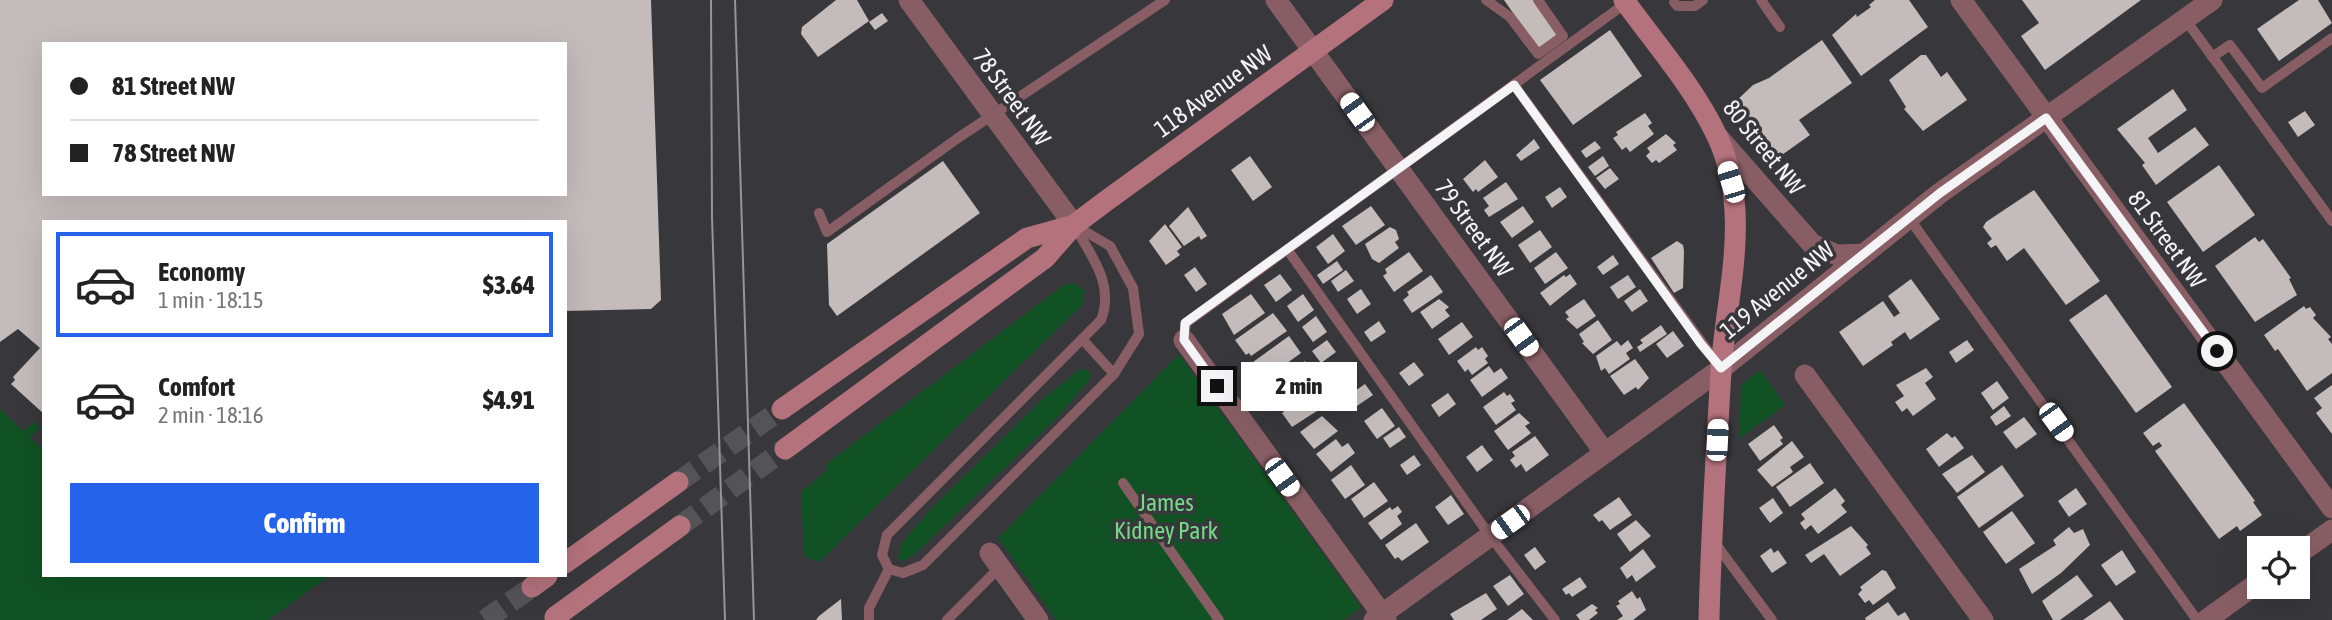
<!DOCTYPE html>
<html lang="en">
<head>
<meta charset="utf-8">
<style>
  :root { --surface:#fff; --page:#f2f2f2; --text:#222; --muted:#767676; --line:#e0e0e0; --accent:#2563eb }
  body { margin:0; font-family:"Asap Condensed",sans-serif; background:var(--page); color:var(--text); height:100vh; display:flex; flex-direction:column; font-size:26px; white-space:nowrap }
  * { box-sizing:border-box; margin:0 }
  p { font-size:23px; color:var(--muted) }
  .icon { flex:none; width:38px; height:38px; fill:none; stroke:currentColor; stroke-width:2; stroke-linecap:round; stroke-linejoin:round }
  .map { position:relative; flex:1; overflow:hidden }
  .sheet { position:absolute; left:42px; top:220px; width:525px; height:357px; display:flex; flex-direction:column; background:var(--surface); border-radius:0px; box-shadow:0 7px 28px #0002 }
  .sheet>* { flex:none }
  .guide { position:absolute; left:42px; top:42px; width:525px; height:154px; border-radius:0px; box-shadow:0 7px 28px #0002; display:grid; align-content:center; height:154px; padding:0 28px; background:var(--surface) }
  .tools { position:absolute; left:2247px; top:536px; display:grid; gap:14px }
  .tools a { display:grid; place-items:center; width:63px; height:63px; border-radius:0px; background:var(--surface); box-shadow:0 7px 28px #0002; font-size:35px }
  .end { position:absolute; width:32px; height:32px; margin:-16px; border:9px solid #f4f3f6; background:#111; box-shadow:0 0 0 4px #111 }
  .from { border-radius:50% }
  .bubble { position:absolute; height:49px; border-radius:0px; background:var(--surface); box-shadow:0 7px 28px #0002; font-size:23px; font-weight:800; line-height:49px; text-align:center }
  .car { position:absolute; width:21px; height:42px; margin:-21px -10px; border-radius:9px; box-shadow:0 0 5px 2px #0007; background:linear-gradient(#fff 24%,#345 0 40%,#fff 0 76%,#345 0 86%,#fff 0) }
  .guide b { display:flex; align-items:center; gap:24px; height:66px; font-size:26px }
  .guide b+b { border-top:2px solid var(--line) }
  .guide i { width:18px; height:18px; background:var(--text) }
  ul { padding:12px 0 0; list-style:none }
  li { display:flex; align-items:center; gap:21px; height:105px; margin:0 14px 10px; padding:0 14px; border:4px solid transparent; border-radius:0px }
  li div { flex:1 }
  li b { display:block; font-size:26px }
  li em { font-style:normal; font-weight:800 }
  li.on { border-color:var(--accent) }
  li>.icon { width:63px; height:63px; stroke-width:1.5 }
  .primary-button { display:flex; gap:14px; margin-top:auto; padding:14px 28px }
  .primary-button a { flex:1; height:80px; border-radius:0px; background:var(--accent); color:#fff; font-size:28px; font-weight:800; line-height:80px; text-align:center }
  .map>svg:first-child { display:block }
  .green { fill:#105224 }
  .building { fill:#c3bcba; fill-rule:evenodd }
  .lines { fill:none; stroke-linecap:round; stroke-linejoin:round }
  .secondary-tunnel { stroke:#545358; stroke-width:21; stroke-dasharray:21 10; stroke-linecap:butt }
  .lane { stroke:#885e64; stroke-width:10 }
  .street { stroke:#885e64; stroke-width:21 }
  .secondary { stroke:#b3727c; stroke-width:21 }
  .tram { stroke:#959498; stroke-width:2 }
  .route { stroke:#f4f3f6; stroke-width:9 }
  .labels { text-anchor:middle; dominant-baseline:central; stroke-width:7; stroke-linejoin:round; paint-order:stroke }
  .street-label { font-size:24px; fill:#f4f3f6; stroke:#38373c }
  .park-label { font-size:24px; fill:#72da88; stroke:#38373c }
</style>
</head>
<body>
<div class="map">
<svg width="2332" height="620" viewBox="0 0 2332 620">
  <rect width="100%" height="100%" fill="#38373c"/>
  <path class="green" d="M 1074,283 L 1085,291 L 1082,305 L 819,562 L 804,556 L 801,492 L 827,470 L 826,464 L 1064,285 Z
    M 1179,354 L 1361,607 L 1343,620 L 1056,620 L 998,538 Z
    M 1086,369 L 1091,374 L 1089,380 L 1059,416 L 914,555 L 903,561 L 898,559 L 901,544 L 930,510 L 1045,397 L 1079,370 Z
    M 1760,370 L 1785,405 L 1739,439 L 1741,385 Z
    M 0,409 L 23,431 L 34,422 L 40,427 L 30,438 L 44,450 L 44,576 L 329,576 L 268,620 L 0,620 Z"/>
  <path class="building" d="M 0,0 L 651,0 L 661,300 L 651,309 L 565,311 L 565,222 L 44,222 L 44,414 L 11,384 L 15,380 L 13,377 L 40,348 L 18,329 L 0,342 ZM 44,44 L 565,44 L 565,194 L 44,194 Z
    M 836,0 L 857,0 L 869,21 L 818,57 L 801,34 L 802,27 Z
    M 1504,0 L 1535,0 L 1560,35 L 1539,50 Z
    M 1875,0 L 1909,0 L 1928,27 L 1861,76 L 1832,35 L 1856,14 L 1857,17 L 1871,7 L 1869,5 Z
    M 2022,0 L 2141,0 L 2045,70 L 2021,36 L 2039,23 Z
    M 2299,0 L 2318,0 L 2332,23 L 2279,61 L 2257,29 Z
    M 882,13 L 888,21 L 875,30 L 869,22 Z
    M 1610,30 L 1642,76 L 1573,125 L 1540,80 Z
    M 1822,40 L 1852,83 L 1799,120 L 1810,135 L 1775,160 L 1734,103 L 1753,85 L 1769,78 Z
    M 1921,55 L 1926,55 L 1941,77 L 1947,72 L 1967,100 L 1923,131 L 1904,109 L 1906,107 L 1889,80 Z
    M 2173,89 L 2187,110 L 2148,138 L 2158,153 L 2195,127 L 2209,145 L 2156,185 L 2142,165 L 2145,163 L 2117,129 Z
    M 2305,111 L 2315,125 L 2298,137 L 2288,122 Z
    M 1645,113 L 1652,123 L 1648,126 L 1654,134 L 1630,152 L 1626,147 L 1622,150 L 1613,138 L 1618,135 L 1616,132 Z
    M 1666,134 L 1676,143 L 1673,145 L 1677,150 L 1659,163 L 1656,160 L 1652,163 L 1646,156 L 1650,152 L 1647,148 Z
    M 1534,139 L 1540,148 L 1521,161 L 1516,155 Z
    M 1595,141 L 1601,148 L 1586,158 L 1581,151 Z
    M 1250,156 L 1272,187 L 1253,201 L 1231,170 Z
    M 1603,156 L 1609,166 L 1595,176 L 1588,167 Z
    M 1485,160 L 1498,177 L 1478,192 L 1476,189 L 1473,192 L 1463,179 Z
    M 943,161 L 980,213 L 837,316 L 829,305 L 827,244 Z
    M 2219,165 L 2255,215 L 2203,252 L 2167,202 Z
    M 1610,168 L 1619,179 L 1605,189 L 1596,178 Z
    M 1506,182 L 1518,199 L 1489,217 L 1484,210 L 1489,206 L 1483,198 Z
    M 1560,187 L 1567,197 L 1552,208 L 1545,197 Z
    M 2034,190 L 2100,281 L 2066,305 L 2024,248 L 2007,261 L 1996,245 L 1991,248 L 1987,243 L 1992,239 L 1983,227 L 1986,222 Z
    M 1371,206 L 1385,225 L 1356,245 L 1342,226 Z
    M 1523,206 L 1534,222 L 1512,238 L 1500,222 Z
    M 1188,207 L 1207,236 L 1201,240 L 1199,236 L 1184,246 L 1169,226 Z
    M 1165,224 L 1182,247 L 1177,251 L 1180,255 L 1166,265 L 1149,241 Z
    M 1390,227 L 1396,230 L 1399,239 L 1395,242 L 1399,248 L 1379,263 L 1372,259 L 1365,244 Z
    M 1540,230 L 1552,247 L 1530,263 L 1518,245 Z
    M 1333,234 L 1345,251 L 1328,264 L 1316,247 Z
    M 2255,237 L 2259,242 L 2263,239 L 2291,278 L 2289,279 L 2297,295 L 2255,322 L 2215,266 Z
    M 1677,241 L 1683,245 L 1684,251 L 1683,288 L 1674,293 L 1651,258 Z
    M 1409,252 L 1423,271 L 1394,292 L 1383,276 L 1387,273 L 1385,269 Z
    M 1556,252 L 1568,268 L 1545,284 L 1534,268 Z
    M 1613,255 L 1619,264 L 1603,275 L 1597,267 Z
    M 1337,261 L 1343,270 L 1323,284 L 1317,275 Z
    M 1195,267 L 1207,284 L 1196,292 L 1184,275 Z
    M 1346,270 L 1354,281 L 1338,292 L 1331,281 Z
    M 1280,274 L 1292,290 L 1276,302 L 1264,285 Z
    M 1570,274 L 1577,284 L 1550,306 L 1540,293 L 1564,275 L 1566,277 Z
    M 1431,275 L 1443,292 L 1412,313 L 1403,300 L 1409,295 L 1407,292 Z
    M 1628,275 L 1636,287 L 1618,299 L 1610,287 Z
    M 1911,279 L 1940,319 L 1910,340 L 1905,332 L 1891,342 L 1893,345 L 1863,366 L 1839,332 L 1883,301 L 1894,317 L 1900,313 L 1888,296 Z
    M 1361,289 L 1371,304 L 1357,314 L 1347,299 Z
    M 1640,289 L 1648,301 L 1632,312 L 1624,301 Z
    M 1251,294 L 1265,313 L 1234,335 L 1222,314 Z
    M 1303,294 L 1314,310 L 1298,322 L 1287,306 Z
    M 2106,294 L 2172,387 L 2136,413 L 2069,320 Z
    M 1439,299 L 1449,307 L 1445,310 L 1450,316 L 1432,329 L 1420,312 Z
    M 1584,299 L 1596,316 L 1577,329 L 1566,319 L 1569,317 L 1565,312 Z
    M 2304,306 L 2306,309 L 2310,307 L 2316,315 L 2313,318 L 2331,337 L 2328,339 L 2332,344 L 2332,373 L 2307,391 L 2278,349 L 2275,351 L 2264,335 Z
    M 1273,313 L 1287,331 L 1251,356 L 1249,353 L 1246,355 L 1235,340 Z
    M 1316,316 L 1327,332 L 1313,342 L 1302,327 Z
    M 1598,320 L 1612,340 L 1593,354 L 1582,343 L 1584,342 L 1579,334 Z
    M 1379,321 L 1386,332 L 1371,342 L 1364,332 Z
    M 1462,322 L 1473,337 L 1449,355 L 1438,339 Z
    M 1661,325 L 1667,334 L 1640,352 L 1637,347 L 1643,343 L 1640,340 Z
    M 1673,331 L 1684,346 L 1667,358 L 1656,344 Z
    M 1289,336 L 1301,353 L 1261,382 L 1249,365 Z
    M 1327,340 L 1336,352 L 1321,363 L 1312,351 Z
    M 1628,340 L 1633,348 L 1626,353 L 1630,359 L 1609,374 L 1605,368 L 1601,371 L 1596,356 L 1617,341 L 1621,346 Z
    M 1967,340 L 1974,350 L 1956,363 L 1949,352 Z
    M 1476,347 L 1478,350 L 1482,347 L 1488,356 L 1485,359 L 1488,363 L 1472,375 L 1468,369 L 1465,372 L 1457,361 Z
    M 1635,359 L 1649,378 L 1638,390 L 1636,387 L 1624,395 L 1610,376 Z
    M 1305,361 L 1314,379 L 1285,400 L 1281,393 L 1277,396 L 1270,385 Z
    M 1414,362 L 1424,375 L 1409,386 L 1399,373 Z
    M 1489,366 L 1494,373 L 1501,368 L 1508,378 L 1482,397 L 1470,380 Z
    M 1926,368 L 1933,377 L 1925,383 L 1936,399 L 1913,416 L 1907,408 L 1902,412 L 1895,402 L 1904,396 L 1896,385 Z
    M 1997,381 L 2009,398 L 1993,410 L 1981,393 Z
    M 1365,384 L 1373,395 L 1357,406 L 1349,395 Z
    M 2332,385 L 2332,434 L 2316,413 L 2322,408 L 2314,398 Z
    M 1504,392 L 1507,396 L 1510,394 L 1515,401 L 1511,403 L 1516,410 L 1496,425 L 1483,407 Z
    M 1308,393 L 1320,409 L 1292,427 L 1282,413 Z
    M 1448,393 L 1456,404 L 1439,417 L 1431,405 Z
    M 2184,403 L 2255,501 L 2253,502 L 2262,515 L 2240,531 L 2237,526 L 2219,539 L 2155,451 L 2162,446 L 2159,442 L 2153,446 L 2143,433 Z
    M 2004,406 L 2011,416 L 1996,426 L 1990,417 Z
    M 1382,408 L 1395,426 L 1377,439 L 1364,421 Z
    M 1519,413 L 1530,423 L 1525,426 L 1531,433 L 1508,450 L 1494,431 Z
    M 1322,416 L 1338,431 L 1314,449 L 1300,432 Z
    M 2024,417 L 2037,434 L 2016,449 L 2003,432 Z
    M 1774,425 L 1783,438 L 1780,440 L 1783,444 L 1760,461 L 1748,444 Z
    M 1399,427 L 1406,437 L 1390,448 L 1383,438 Z
    M 1947,433 L 1952,438 L 1955,436 L 1964,448 L 1939,467 L 1926,449 Z
    M 1535,436 L 1549,455 L 1526,472 L 1521,464 L 1516,468 L 1510,460 L 1515,456 L 1512,452 Z
    M 1336,439 L 1342,447 L 1348,443 L 1355,453 L 1331,472 L 1316,454 Z
    M 1792,441 L 1804,457 L 1790,467 L 1793,472 L 1772,487 L 1757,470 Z
    M 1482,445 L 1493,460 L 1477,472 L 1466,457 Z
    M 1414,455 L 1421,465 L 1407,475 L 1400,465 Z
    M 1972,455 L 1985,472 L 1957,493 L 1942,474 Z
    M 1810,463 L 1824,483 L 1790,507 L 1776,487 Z
    M 1351,465 L 1365,485 L 1345,499 L 1331,480 Z
    M 2002,465 L 2024,496 L 1979,528 L 1957,497 Z
    M 1374,482 L 1388,501 L 1364,518 L 1351,499 Z
    M 1835,488 L 1845,501 L 1841,505 L 1847,512 L 1818,534 L 1811,525 L 1805,530 L 1800,523 L 1805,519 L 1801,514 Z
    M 2076,488 L 2087,504 L 2069,517 L 2058,501 Z
    M 1451,495 L 1464,514 L 1448,525 L 1435,507 Z
    M 1619,497 L 1632,515 L 1610,530 L 1602,520 L 1599,522 L 1593,515 Z
    M 1773,498 L 1783,513 L 1770,523 L 1759,508 Z
    M 1398,506 L 1402,512 L 1397,516 L 1402,524 L 1381,540 L 1368,523 L 1390,507 L 1392,510 Z
    M 2012,511 L 2035,543 L 2006,564 L 1983,532 Z
    M 1636,520 L 1651,536 L 1630,552 L 1617,534 Z
    M 1416,523 L 1429,542 L 1402,561 L 1398,557 L 1395,559 L 1385,545 Z
    M 1851,526 L 1868,545 L 1866,547 L 1871,554 L 1840,576 L 1824,554 L 1811,563 L 1805,555 Z
    M 2069,527 L 2074,533 L 2083,529 L 2090,545 L 2061,573 L 2032,594 L 2019,569 L 2056,545 L 2053,540 Z
    M 1535,547 L 1546,562 L 1535,570 L 1524,555 Z
    M 1771,548 L 1774,553 L 1778,550 L 1787,563 L 1772,573 L 1760,556 Z
    M 1643,549 L 1656,567 L 1636,582 L 1632,575 L 1627,579 L 1620,568 Z
    M 2122,550 L 2136,572 L 2116,586 L 2101,565 Z
    M 1882,570 L 1886,571 L 1896,588 L 1873,605 L 1869,600 L 1865,603 L 1858,594 L 1862,590 L 1860,587 Z
    M 1510,575 L 1524,594 L 1508,606 L 1493,586 Z
    M 2077,575 L 2093,596 L 2060,620 L 2053,620 L 2042,601 Z
    M 1580,577 L 1587,587 L 1572,597 L 1569,593 L 1566,595 L 1562,589 Z
    M 1632,591 L 1637,599 L 1640,597 L 1646,610 L 1633,620 L 1617,620 L 1623,616 L 1616,606 L 1620,604 L 1618,601 Z
    M 1486,593 L 1497,609 L 1481,620 L 1454,620 L 1450,614 Z
    M 841,599 L 842,620 L 816,620 L 819,616 Z
    M 2110,601 L 2124,620 L 2083,620 Z
    M 1888,602 L 1898,616 L 1905,612 L 1910,620 L 1866,620 L 1865,618 Z
    M 1592,604 L 1598,608 L 1595,610 L 1598,613 L 1589,620 L 1580,620 L 1576,615 Z
    M 1522,609 L 1533,620 L 1507,620 Z"/>
  <g class="lines">
    <path class="secondary-tunnel" d="M 678,482 L 782,409
      M 680,526 L 785,449
      M 485,620 L 532,587"/>
    <path class="lane" d="M 1486,0 L 1510,17 L 1538,54 L 1563,36 L 1538,0
      M 1761,0 L 1780,27
      M 1674,2 L 1677,6 L 1695,6 L 1703,0
      M 2185,19 L 2332,221
      M 2212,57 L 2230,45 L 2262,88 L 2332,38
      M 1514,85 L 1719,366
      M 819,213 L 827,232 L 958,138 L 1165,0
      M 1909,218 L 2197,620
      M 1074,225 L 1110,246 L 1133,288 L 1139,334 L 1114,374 L 923,565 L 903,573 L 889,569 L 882,555 L 887,535 L 1101,320 C 1115,284 1091,256 1074,225 Z
      M 1287,249 L 1490,536 L 1555,620
      M 1083,340 L 1114,374
      M 1184,340 L 1186,323 L 1626,3
      M 1123,483 L 1219,620
      M 1715,543 L 1772,620
      M 869,620 L 869,608 L 889,569
      M 947,620 L 1000,567"/>
    <path class="street" d="M 909,0 L 1074,225
      M 1276,0 L 1605,453
      M 1961,0 L 2332,508
      M 1718,137 L 1812,244 L 1837,255 L 1864,254
      M 1184,340 L 1386,620
      M 1805,375 L 1983,620
      M 990,553 L 1038,620
      M 2298,554 L 2332,530
      M 1374,620 L 1722,368 L 1940,193 L 2212,0
      M 2206,620 L 2259,582"/>
    <path class="secondary" d="M 1624,0 C 1655,43 1694,87 1717,136 C 1753,213 1726,292 1721,371 C 1716,454 1711,537 1709,620
      M 782,409 L 1027,238 L 1074,225
      M 785,449 L 1045,258 L 1074,225 L 1106,201 L 1383,0
      M 565,563 L 678,482
      M 532,587 L 547,576
      M 555,617 L 680,526"/>
    <path class="tram" d="M 711,0 L 712,217 L 725,620
      M 735,0 L 754,620"/>
  </g>
  <g class="lines">
    <path class="route" d="M 1217,386 L 1184,340 L 1185,323 L 1514,85 L 1701,344 L 1721,368 L 1940,193 L 2046,118 L 2217,351"/>
  </g>
  <g class="labels">
    <g class="street-label">
      <text transform="translate(1213 91) rotate(-36)">118 Avenue NW</text>
      <text transform="translate(1012 97) rotate(54)">78 Street NW</text>
      <text transform="translate(1764 147) rotate(51)">80 Street NW</text>
      <text transform="translate(1474 228) rotate(54)">79 Street NW</text>
      <text transform="translate(2167 239) rotate(54)">81 Street NW</text>
      <text transform="translate(1777 290) rotate(-39)">119 Avenue NW</text>
    </g>
    <g class="park-label">
      <text x="1166" y="502">James<tspan x="1166" dy="28">Kidney Park</tspan></text>
    </g>
  </g>
</svg>
<div class="tools">
<a><svg class="icon" aria-label="locate" viewBox="0 0 24 24"><circle cx="12" cy="12" r="6"/><path d="M12 2v4M12 18v4M2 12h4M18 12h4"/></svg></a>
</div>
<i class="end from" style="left:2217px;top:351px"></i>
<i class="end" style="left:1217px;top:386px"></i>
<div class="bubble" style="left:1241px;top:362px;width:116px">2 min</div>
<i class="car" style="left:1357px;top:112px;rotate:324deg"></i>
<i class="car" style="left:1731px;top:182px;rotate:343deg"></i>
<i class="car" style="left:1521px;top:337px;rotate:144deg"></i>
<i class="car" style="left:2056px;top:422px;rotate:144deg"></i>
<i class="car" style="left:1717px;top:440px;rotate:3deg"></i>
<i class="car" style="left:1282px;top:477px;rotate:144deg"></i>
<i class="car" style="left:1510px;top:522px;rotate:234deg"></i>
<div class="guide">
<b><i class="from"></i>81 Street NW</b>
<b><i></i>78 Street NW</b>
</div>
<section class="sheet">
<ul>
<li class="on"><svg class="icon" aria-label="car" viewBox="0 0 24 24"><path d="M5 17H2v-5l4-1 3-4h7l3 4 3 1v5h-3M9 17h6M6 11h13"/><circle cx="7" cy="17" r="2"/><circle cx="17" cy="17" r="2"/></svg><div><b>Economy</b><p>1 min · 18:15</p></div><em>$3.64</em></li>
<li><svg class="icon" aria-label="car" viewBox="0 0 24 24"><path d="M5 17H2v-5l4-1 3-4h7l3 4 3 1v5h-3M9 17h6M6 11h13"/><circle cx="7" cy="17" r="2"/><circle cx="17" cy="17" r="2"/></svg><div><b>Comfort</b><p>2 min · 18:16</p></div><em>$4.91</em></li>
</ul>
<div class="primary-button"><a>Confirm</a></div>
</section>
</div>
</body>
</html>
